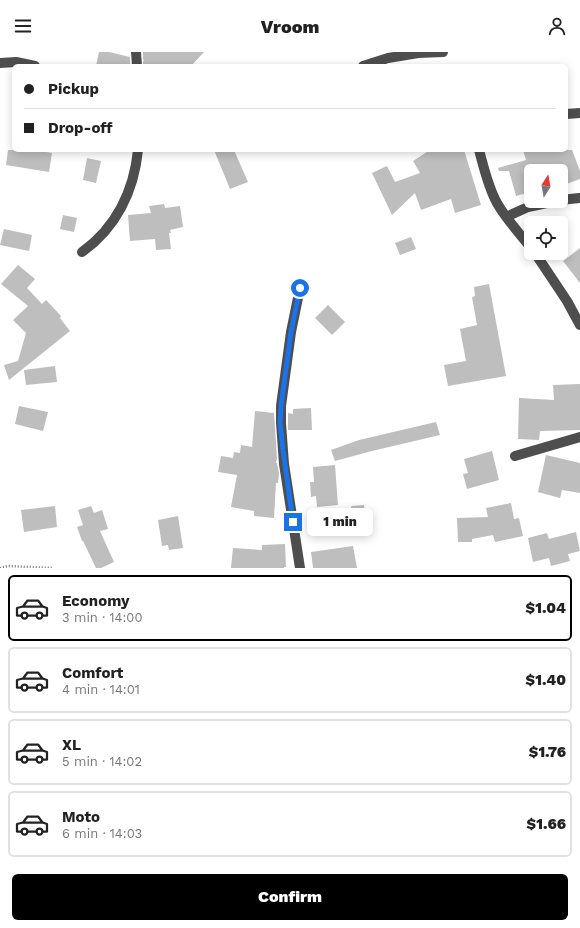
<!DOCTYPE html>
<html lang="en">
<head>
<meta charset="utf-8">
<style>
  :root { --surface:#fff; --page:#f2f2f2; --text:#222; --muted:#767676; --line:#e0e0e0; --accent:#000 }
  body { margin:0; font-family:"Work Sans",sans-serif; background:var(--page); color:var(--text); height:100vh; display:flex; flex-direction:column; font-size:15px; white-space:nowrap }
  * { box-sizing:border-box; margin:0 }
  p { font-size:13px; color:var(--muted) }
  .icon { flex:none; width:22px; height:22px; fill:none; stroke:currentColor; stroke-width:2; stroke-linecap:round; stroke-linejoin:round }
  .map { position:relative; height:516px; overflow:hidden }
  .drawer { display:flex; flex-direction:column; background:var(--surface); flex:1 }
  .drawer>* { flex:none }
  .guide { position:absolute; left:12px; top:12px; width:556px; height:88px; border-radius:6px; box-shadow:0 2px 10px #0003; display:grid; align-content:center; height:88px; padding:0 12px; background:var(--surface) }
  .needle { width:26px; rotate:11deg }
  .tools { position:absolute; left:524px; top:112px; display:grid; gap:8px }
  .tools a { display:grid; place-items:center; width:44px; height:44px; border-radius:6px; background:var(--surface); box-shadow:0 2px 10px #0003; font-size:20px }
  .end { position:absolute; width:18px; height:18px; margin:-9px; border:5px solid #1a73e8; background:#fff; box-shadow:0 0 0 2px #fff }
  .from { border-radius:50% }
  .bubble { position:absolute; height:28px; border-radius:6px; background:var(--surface); box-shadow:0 2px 10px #0003; font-size:13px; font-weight:800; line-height:28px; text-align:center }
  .guide b { display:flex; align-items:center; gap:14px; height:38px; font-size:15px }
  .guide b+b { border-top:1px solid var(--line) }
  .guide i { width:10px; height:10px; background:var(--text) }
  ul { padding:7px 0 0; list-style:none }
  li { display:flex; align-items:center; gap:12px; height:66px; margin:0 8px 6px; padding:0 4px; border:2px solid var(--line); border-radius:6px }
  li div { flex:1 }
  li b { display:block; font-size:15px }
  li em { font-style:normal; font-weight:800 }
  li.selected { border-color:var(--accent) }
  li>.icon { width:36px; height:36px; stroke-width:1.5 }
  .button { display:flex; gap:8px; margin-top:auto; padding:8px 12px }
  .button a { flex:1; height:46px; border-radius:6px; background:var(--accent); color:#fff; font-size:16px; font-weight:800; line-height:46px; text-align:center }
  header { display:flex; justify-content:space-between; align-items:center; height:52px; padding:0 12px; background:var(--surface); font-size:18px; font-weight:800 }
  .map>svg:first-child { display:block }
  .building { fill:#bebebe }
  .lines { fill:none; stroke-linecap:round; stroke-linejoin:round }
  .path { stroke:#707070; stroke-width:2.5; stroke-dasharray:1 2; stroke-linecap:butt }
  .minor { stroke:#4e4e4e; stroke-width:10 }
  .route { stroke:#1a73e8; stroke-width:5 }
</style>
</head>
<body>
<header><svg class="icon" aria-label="menu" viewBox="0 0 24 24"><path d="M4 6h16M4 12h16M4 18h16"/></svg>Vroom<svg class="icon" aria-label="person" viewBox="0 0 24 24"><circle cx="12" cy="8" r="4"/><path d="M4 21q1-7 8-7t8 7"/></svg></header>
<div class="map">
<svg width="580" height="516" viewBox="0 0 580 516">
  <rect width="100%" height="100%" fill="#fff"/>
  <path class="building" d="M 99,0 L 109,0 L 130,5 L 130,14 L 96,14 Z
    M 143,0 L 204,0 L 191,14 L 147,14 L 146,13 L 146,14 L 143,14 L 143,9 L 144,9 L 143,7 Z
    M 8,98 L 34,98 L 52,101 L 49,120 L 6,113 Z
    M 214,98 L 234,98 L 248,130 L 230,137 Z
    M 430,98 L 464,98 L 481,153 L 455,161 L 451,147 L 421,158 L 415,141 L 392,163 L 372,121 L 387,114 L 395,130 L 420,121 L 413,109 Z
    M 523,98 L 572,98 L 580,119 L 580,127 L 561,134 L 561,119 L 531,119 L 531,140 L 516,144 L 509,119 L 499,119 L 498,116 L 526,108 Z
    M 87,106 L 101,109 L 96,131 L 83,128 Z
    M 164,152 L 165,156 L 180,154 L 183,175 L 170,178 L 171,181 L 169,181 L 171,197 L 156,198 L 155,187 L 130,189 L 128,163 L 151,161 L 149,154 Z
    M 63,163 L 77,166 L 74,180 L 60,177 Z
    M 4,177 L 32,183 L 29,199 L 0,193 Z
    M 411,185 L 416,197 L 400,203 L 395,191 Z
    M 580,196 L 580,231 L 563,209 Z
    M 18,213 L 35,227 L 27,236 L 42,252 L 46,248 L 61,264 L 60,266 L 70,279 L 9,328 L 4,313 L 18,309 L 26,281 L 13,268 L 28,254 L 1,232 Z
    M 489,232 L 506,324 L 448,334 L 444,313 L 466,309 L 460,277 L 477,273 L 472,245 L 475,244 L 474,235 Z
    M 328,253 L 345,270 L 332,283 L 315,266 Z
    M 55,314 L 57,330 L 26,333 L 24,318 Z
    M 580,332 L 580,378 L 540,379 L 539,388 L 518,387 L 519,346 L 554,348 L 553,333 Z
    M 19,354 L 48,360 L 43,379 L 15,372 Z
    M 311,356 L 312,378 L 288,378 L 288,361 L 293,362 L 293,357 Z
    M 255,359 L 274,361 L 277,406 L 276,411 L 277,411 L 279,422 L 278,431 L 276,431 L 274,466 L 254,464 L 254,459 L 231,455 L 237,423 L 218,420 L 221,404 L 233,406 L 234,400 L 240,401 L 241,393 L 252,395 Z
    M 436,370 L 440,383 L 372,399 L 335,409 L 331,398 L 359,388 Z
    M 492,399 L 499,428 L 467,437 L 463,422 L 468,421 L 464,407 Z
    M 546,403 L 580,411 L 580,441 L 562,438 L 560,446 L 538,440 Z
    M 335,413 L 338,453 L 317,455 L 316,444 L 311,445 L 310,430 L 314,430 L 313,415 Z
    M 511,451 L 514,467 L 519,466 L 523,484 L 495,490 L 493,483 L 472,487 L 472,490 L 458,490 L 457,466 L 488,465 L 486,456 Z
    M 364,453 L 366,471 L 353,473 L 351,454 Z
    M 55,454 L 57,475 L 24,480 L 21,458 Z
    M 91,454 L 94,461 L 102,458 L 108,477 L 100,479 L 114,510 L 101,516 L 96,516 L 83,489 L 82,489 L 77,475 L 83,473 L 78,458 Z
    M 178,464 L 183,496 L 169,498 L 168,493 L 162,494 L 158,468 Z
    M 576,480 L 580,499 L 568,502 L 570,509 L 551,514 L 549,506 L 533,510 L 528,486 L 547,481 L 549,487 Z
    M 285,492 L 286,515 L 284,515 L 284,516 L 231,516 L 233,496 L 262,498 L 262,493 Z
    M 353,494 L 357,516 L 313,516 L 311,500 Z"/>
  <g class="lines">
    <path class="path" d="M 0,516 L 8,514 L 52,516"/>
    <path class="minor" d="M 136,0 L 137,14
      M 0,11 L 16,10 L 35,14
      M 363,14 L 388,6 L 418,1 L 443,0
      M 566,62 L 580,61
      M 479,98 C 484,116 488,135 497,151 C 506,167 520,182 531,196
      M 561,148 L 579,146
      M 506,165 L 528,155 L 556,149
      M 82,200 C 116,176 134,139 138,98
      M 535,201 L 567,249 L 580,273
      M 300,236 L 291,280 L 281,354 L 281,371 L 284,412 L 300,516
      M 515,404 L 580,385"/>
  </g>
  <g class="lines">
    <path class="route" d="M 293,470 L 283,398 L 280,371 L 281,354 L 291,280 L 300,236"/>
  </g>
</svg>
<div class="tools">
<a><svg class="needle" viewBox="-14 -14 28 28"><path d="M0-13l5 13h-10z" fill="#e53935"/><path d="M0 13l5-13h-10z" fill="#767676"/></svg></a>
<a><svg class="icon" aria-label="locate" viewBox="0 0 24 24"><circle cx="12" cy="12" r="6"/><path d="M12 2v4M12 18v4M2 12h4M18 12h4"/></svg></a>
</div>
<i class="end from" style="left:300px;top:236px"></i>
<i class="end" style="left:293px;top:470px"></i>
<div class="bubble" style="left:307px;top:456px;width:66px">1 min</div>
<div class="guide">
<b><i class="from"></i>Pickup</b>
<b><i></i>Drop-off</b>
</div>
</div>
<section class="drawer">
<ul>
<li class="selected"><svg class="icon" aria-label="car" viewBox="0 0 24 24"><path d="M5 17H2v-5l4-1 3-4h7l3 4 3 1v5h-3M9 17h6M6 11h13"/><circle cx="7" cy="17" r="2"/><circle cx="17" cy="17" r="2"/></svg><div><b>Economy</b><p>3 min · 14:00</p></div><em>$1.04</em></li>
<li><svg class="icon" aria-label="car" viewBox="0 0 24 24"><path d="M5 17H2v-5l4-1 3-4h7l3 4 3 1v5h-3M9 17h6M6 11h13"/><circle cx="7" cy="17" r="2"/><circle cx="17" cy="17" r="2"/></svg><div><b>Comfort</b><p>4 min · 14:01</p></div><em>$1.40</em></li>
<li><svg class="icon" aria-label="car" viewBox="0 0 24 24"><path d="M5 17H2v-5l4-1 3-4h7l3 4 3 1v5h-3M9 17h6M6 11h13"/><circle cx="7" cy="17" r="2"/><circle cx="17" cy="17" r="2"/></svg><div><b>XL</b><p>5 min · 14:02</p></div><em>$1.76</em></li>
<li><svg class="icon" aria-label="car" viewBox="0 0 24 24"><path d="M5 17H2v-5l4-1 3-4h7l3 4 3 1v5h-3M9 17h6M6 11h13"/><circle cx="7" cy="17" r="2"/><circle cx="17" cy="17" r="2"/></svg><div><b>Moto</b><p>6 min · 14:03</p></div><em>$1.66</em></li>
</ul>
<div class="button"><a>Confirm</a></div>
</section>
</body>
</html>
